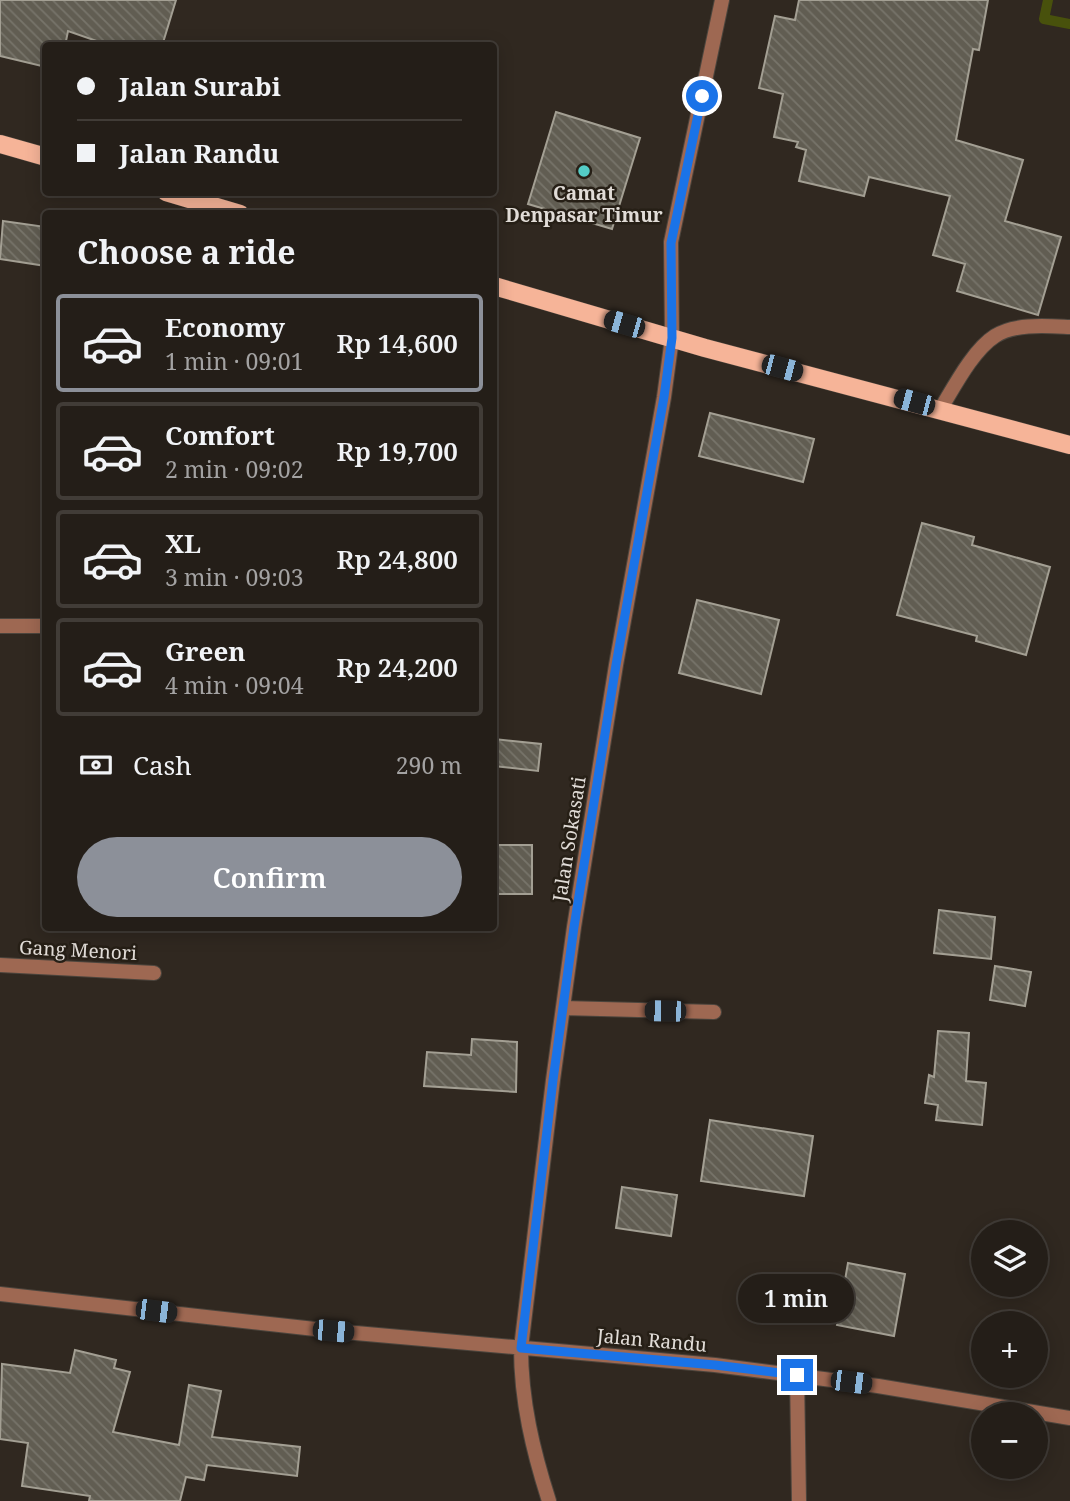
<!DOCTYPE html>
<html lang="en">
<head>
<meta charset="utf-8">
<style>
  :root { --surface:#241e18; --page:#2c2721; --text:#f1f3f6; --muted:#a3a2a2; --line:#413c37; --accent:#8c9099 }
  body { margin:0; font-family:"Noto Serif",serif; background:var(--page); color:var(--text); height:100vh; display:flex; flex-direction:column; font-size:26px; white-space:nowrap }
  * { box-sizing:border-box; margin:0 }
  p { font-size:23px; color:var(--muted) }
  .icon { flex:none; width:38px; height:38px; fill:none; stroke:currentColor; stroke-width:2; stroke-linecap:round; stroke-linejoin:round }
  .map { position:relative; flex:1; overflow:hidden }
  .drawer { position:absolute; left:42px; top:210px; width:455px; height:721px; display:flex; flex-direction:column; background:var(--surface); border-radius:7px; box-shadow:0 4px 18px #0003,0 0 0 2px var(--line) }
  .drawer>* { flex:none }
  .top-card { position:absolute; left:42px; top:42px; width:455px; height:154px; border-radius:7px; box-shadow:0 4px 18px #0003,0 0 0 2px var(--line); display:grid; align-content:center; height:154px; padding:0 35px; background:var(--surface) }
  .buttons { position:absolute; left:971px; top:1220px; display:grid; gap:14px }
  .buttons a { display:grid; place-items:center; width:77px; height:77px; border-radius:50%; background:var(--surface); box-shadow:0 4px 18px #0003,0 0 0 2px var(--line); font-size:35px }
  .end { position:absolute; width:32px; height:32px; margin:-16px; border:9px solid #1a73e8; background:#fff; box-shadow:0 0 0 4px #fff }
  .from { border-radius:50% }
  .bubble { position:absolute; height:49px; border-radius:24px; background:var(--surface); box-shadow:0 4px 18px #0003,0 0 0 2px var(--line); font-size:23px; font-weight:600; line-height:49px; text-align:center }
  .car { position:absolute; width:21px; height:42px; margin:-21px -10px; border-radius:9px; box-shadow:0 0 5px 2px #0007; background:linear-gradient(#222 24%,#8ab4d8 0 40%,#222 0 76%,#8ab4d8 0 86%,#222 0) }
  .top-card b { display:flex; align-items:center; gap:24px; height:66px; font-size:26px }
  .top-card b+b { border-top:2px solid var(--line) }
  .top-card i { width:18px; height:18px; background:var(--text) }
  ul { padding:0; list-style:none }
  li { display:flex; align-items:center; gap:21px; height:98px; margin:0 14px 10px; padding:0 21px; border:4px solid var(--line); border-radius:7px }
  li div { flex:1 }
  li b { display:block; font-size:26px }
  li em { font-style:normal; font-weight:600 }
  li.current { border-color:var(--accent) }
  li>.icon { width:63px; height:63px; stroke-width:1.5 }
  h2 { padding:0 35px; font-size:32px; line-height:84px }
  .pay { display:flex; align-items:center; gap:18px; height:77px; padding:0 35px; font-size:26px }
  .pay p { margin-inline-start:auto }
  .primary-button { display:flex; gap:14px; margin-top:auto; padding:14px 35px }
  .primary-button a { flex:1; height:80px; border-radius:42px; background:var(--accent); color:#fff; font-size:28px; font-weight:600; line-height:80px; text-align:center }
  .map>svg:first-child { display:block }
  .lines { fill:none; stroke-linecap:round; stroke-linejoin:round }
  .stream { stroke:#48510c; stroke-width:10 }
  .building { fill:url(#building-back-hatch); stroke:#a39f93; stroke-width:2 }
  .lane-casing { stroke:#4c453d; stroke-width:16 }
  .street-casing { stroke:#4c453d; stroke-width:16 }
  .primary-casing { stroke:#4c453d; stroke-width:19 }
  .lane { stroke:#9e6852; stroke-width:14 }
  .street { stroke:#9e6852; stroke-width:14 }
  .primary { stroke:#f6b498; stroke-width:18 }
  .route { stroke:#1a73e8; stroke-width:9 }
  .poi-dot { fill:#54cdc7; stroke:#261f16; stroke-width:2.5 }
  .labels { text-anchor:middle; dominant-baseline:central; stroke-width:5; stroke-linejoin:round; paint-order:stroke }
  .poi-label { font-size:19px; font-weight:bold; fill:#e1dcd7; stroke:#261f16 }
  .street-label { font-size:19px; fill:#e1dcd7; stroke:#261f16 }
</style>
</head>
<body>
<div class="map">
<svg width="1070" height="1501" viewBox="0 0 1070 1501">
  <defs>
    <pattern id="building-back-hatch" width="6" height="6" patternUnits="userSpaceOnUse" patternTransform="scale(1.75)"><rect width="6" height="6" fill="#615d52"/><path d="M-1 5l2 2M0 0l6 6M5-1l2 2" fill="none" stroke="#77746a"/></pattern>
  </defs>
  <rect width="100%" height="100%" fill="#302820"/>
  <g class="lines">
    <path class="stream" d="M 1048,0 L 1044,19 L 1070,24"/>
  </g>
  <path class="building" d="M 0,0 L 176,0 L 162,46 L 111,46 L 68,31 L 65,46 L 46,46 L 46,67 L 0,56 Z
    M 799,0 L 988,0 L 979,50 L 973,49 L 956,140 L 1023,160 L 1005,221 L 1061,237 L 1038,315 L 957,291 L 965,264 L 933,255 L 950,196 L 869,177 L 864,196 L 799,181 L 806,150 L 796,147 L 798,142 L 774,137 L 783,94 L 759,88 L 775,16 L 795,20 Z
    M 556,112 L 640,138 L 612,229 L 528,204 Z
    M 3,221 L 46,227 L 46,266 L 0,259 Z
    M 710,413 L 814,439 L 803,482 L 699,456 Z
    M 922,523 L 974,537 L 972,545 L 1050,567 L 1026,655 L 976,641 L 977,636 L 897,615 Z
    M 697,600 L 779,620 L 761,694 L 679,673 Z
    M 494,739 L 541,744 L 538,771 L 494,766 Z
    M 494,845 L 532,845 L 532,894 L 494,894 Z
    M 939,910 L 995,917 L 991,959 L 934,953 Z
    M 995,966 L 1031,972 L 1025,1006 L 990,1000 Z
    M 938,1031 L 969,1033 L 966,1081 L 986,1083 L 982,1125 L 936,1120 L 938,1105 L 925,1103 L 929,1075 L 934,1077 Z
    M 472,1039 L 517,1042 L 516,1092 L 424,1086 L 427,1052 L 471,1055 Z
    M 710,1120 L 813,1136 L 804,1196 L 701,1181 Z
    M 622,1187 L 677,1195 L 671,1236 L 616,1228 Z
    M 848,1263 L 905,1274 L 894,1336 L 837,1325 Z
    M 75,1350 L 116,1360 L 114,1368 L 130,1372 L 113,1432 L 179,1445 L 189,1385 L 221,1391 L 212,1437 L 300,1447 L 297,1476 L 207,1465 L 204,1480 L 186,1477 L 180,1501 L 89,1501 L 90,1496 L 22,1486 L 28,1443 L 0,1439 L 2,1364 L 70,1373 Z"/>
  <g class="lines">
    <g class="lane-casing">
      <path id="lane" d="M 940,410 C 954,387 973,350 995,336 C 1015,323 1048,326 1070,327"/>
    </g>
    <g class="street-casing">
      <path id="street" d="M 0,626 L 46,626
        M 0,965 L 154,973
        M 563,1008 L 714,1012
        M 0,1294 L 333,1331 L 715,1365 L 878,1386 L 1070,1418
        M 797,1375 L 799,1501
        M 549,1501 C 533,1451 521,1401 521,1348 L 553,1080 L 574,927 L 616,665 L 664,397 L 672,338 L 671,242 L 722,0"/>
    </g>
    <g class="primary-casing">
      <path id="primary" d="M 0,144 L 46,157
        M 166,192 L 240,214
        M 494,286 L 705,348 L 1070,445"/>
    </g>
    <use href="#lane" class="lane"/>
    <use href="#street" class="street"/>
    <use href="#primary" class="primary"/>
  </g>
  <g class="lines">
    <path class="route" d="M 702,96 L 671,243 L 672,338 L 664,397 L 616,665 L 574,927 L 553,1080 L 521,1348 L 715,1365 L 797,1375"/>
  </g>
  <circle class="poi-dot" cx="584" cy="171" r="7"/>
  <g class="labels">
    <g class="poi-label">
      <text x="584" y="193">Camat<tspan x="584" dy="22">Denpasar Timur</tspan></text>
    </g>
    <g class="street-label">
      <text transform="translate(569 839) rotate(-81)">Jalan Sokasati</text>
      <text transform="translate(78 950) rotate(3)">Gang Menori</text>
      <text transform="translate(652 1340) rotate(5)">Jalan Randu</text>
    </g>
  </g>
</svg>
<div class="buttons">
<a><svg class="icon" aria-label="layers" viewBox="0 0 24 24"><path d="M12 4l9 5-9 5-9-5zM3 14l9 5 9-5"/></svg></a>
<a>+</a>
<a>−</a>
</div>
<i class="end from" style="left:702px;top:96px"></i>
<i class="end" style="left:797px;top:1375px"></i>
<div class="bubble" style="left:738px;top:1274px;width:116px">1 min</div>
<i class="car" style="left:624px;top:324px;rotate:286deg"></i>
<i class="car" style="left:782px;top:368px;rotate:105deg"></i>
<i class="car" style="left:914px;top:402px;rotate:285deg"></i>
<i class="car" style="left:665px;top:1011px;rotate:271deg"></i>
<i class="car" style="left:156px;top:1311px;rotate:97deg"></i>
<i class="car" style="left:333px;top:1331px;rotate:95deg"></i>
<i class="car" style="left:851px;top:1382px;rotate:97deg"></i>
<div class="top-card">
<b><i class="from"></i>Jalan Surabi</b>
<b><i></i>Jalan Randu</b>
</div>
<section class="drawer">
<h2>Choose a ride</h2>
<ul>
<li class="current"><svg class="icon" aria-label="car" viewBox="0 0 24 24"><path d="M5 17H2v-5l4-1 3-4h7l3 4 3 1v5h-3M9 17h6M6 11h13"/><circle cx="7" cy="17" r="2"/><circle cx="17" cy="17" r="2"/></svg><div><b>Economy</b><p>1 min · 09:01</p></div><em>Rp 14,600</em></li>
<li><svg class="icon" aria-label="car" viewBox="0 0 24 24"><path d="M5 17H2v-5l4-1 3-4h7l3 4 3 1v5h-3M9 17h6M6 11h13"/><circle cx="7" cy="17" r="2"/><circle cx="17" cy="17" r="2"/></svg><div><b>Comfort</b><p>2 min · 09:02</p></div><em>Rp 19,700</em></li>
<li><svg class="icon" aria-label="car" viewBox="0 0 24 24"><path d="M5 17H2v-5l4-1 3-4h7l3 4 3 1v5h-3M9 17h6M6 11h13"/><circle cx="7" cy="17" r="2"/><circle cx="17" cy="17" r="2"/></svg><div><b>XL</b><p>3 min · 09:03</p></div><em>Rp 24,800</em></li>
<li><svg class="icon" aria-label="car" viewBox="0 0 24 24"><path d="M5 17H2v-5l4-1 3-4h7l3 4 3 1v5h-3M9 17h6M6 11h13"/><circle cx="7" cy="17" r="2"/><circle cx="17" cy="17" r="2"/></svg><div><b>Green</b><p>4 min · 09:04</p></div><em>Rp 24,200</em></li>
</ul>
<div class="pay"><svg class="icon" aria-label="cash" viewBox="0 0 24 24"><path d="M3 7h18v10H3z"/><circle cx="12" cy="12" r="2"/></svg>Cash<p>290 m</p></div>
<div class="primary-button"><a>Confirm</a></div>
</section>
</div>
</body>
</html>
